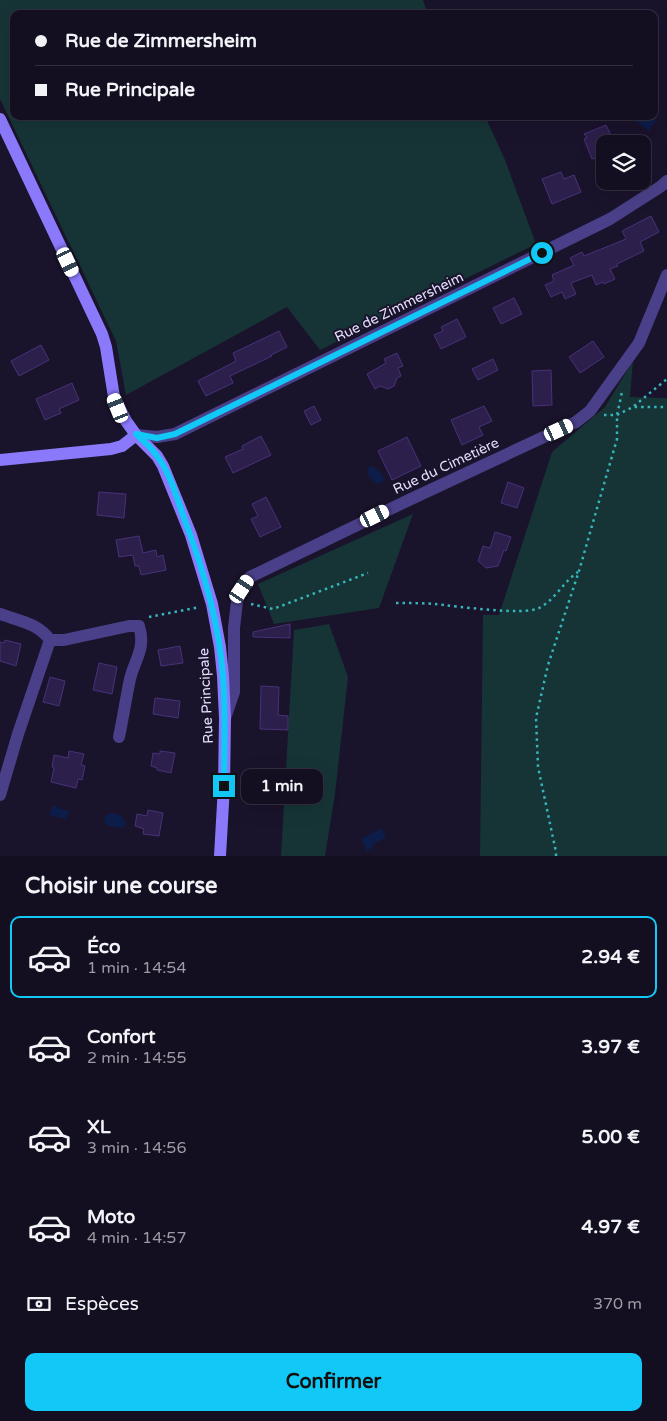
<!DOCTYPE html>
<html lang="fr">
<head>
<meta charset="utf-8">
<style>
  :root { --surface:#140e21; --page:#1d172a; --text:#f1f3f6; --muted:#9d9ca5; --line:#332e3f; --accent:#12c8f7 }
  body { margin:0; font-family:"Varela Round",sans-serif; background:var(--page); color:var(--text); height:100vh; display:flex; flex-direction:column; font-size:19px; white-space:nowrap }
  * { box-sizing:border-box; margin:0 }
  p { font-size:16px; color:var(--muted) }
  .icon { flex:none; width:28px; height:28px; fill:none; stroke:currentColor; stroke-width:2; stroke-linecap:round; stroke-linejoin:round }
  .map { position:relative; height:856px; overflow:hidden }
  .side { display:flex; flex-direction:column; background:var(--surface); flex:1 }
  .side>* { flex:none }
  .guide { position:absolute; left:10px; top:10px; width:648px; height:110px; border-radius:10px; box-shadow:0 5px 20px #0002,0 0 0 1px var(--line); display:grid; align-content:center; height:110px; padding:0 25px; background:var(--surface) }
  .controls { position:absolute; left:596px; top:135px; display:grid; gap:10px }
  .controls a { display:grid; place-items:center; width:55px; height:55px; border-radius:10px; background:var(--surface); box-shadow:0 5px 20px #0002,0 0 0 1px var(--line); font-size:25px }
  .end { position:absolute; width:22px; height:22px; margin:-11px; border:6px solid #12c8f7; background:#111; box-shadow:0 0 0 2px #111 }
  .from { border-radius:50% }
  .bubble { position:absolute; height:35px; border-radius:10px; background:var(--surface); box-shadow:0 5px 20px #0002,0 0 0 1px var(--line); font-size:16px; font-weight:800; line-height:35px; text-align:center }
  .car { position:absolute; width:15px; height:30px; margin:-15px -8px; border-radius:6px; box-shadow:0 0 4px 1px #0007; background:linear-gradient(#fff 24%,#345 0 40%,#fff 0 76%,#345 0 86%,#fff 0) }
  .guide b { display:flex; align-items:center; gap:18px; height:48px; font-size:19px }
  .guide b+b { border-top:1px solid var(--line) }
  .guide i { width:12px; height:12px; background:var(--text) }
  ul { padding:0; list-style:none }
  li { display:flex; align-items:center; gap:15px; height:82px; margin:0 10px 8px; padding:0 15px; border:2px solid transparent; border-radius:10px }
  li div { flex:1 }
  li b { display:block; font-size:19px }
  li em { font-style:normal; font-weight:800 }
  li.active { border-color:var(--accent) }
  li>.icon { width:45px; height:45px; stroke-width:1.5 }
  h2 { padding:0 25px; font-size:22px; line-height:60px }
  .pay { display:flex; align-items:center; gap:12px; height:55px; padding:0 25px; font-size:19px }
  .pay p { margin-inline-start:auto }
  .primary-button { display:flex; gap:10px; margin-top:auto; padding:10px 25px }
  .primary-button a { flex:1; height:58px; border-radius:10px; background:var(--accent); color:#111; font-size:20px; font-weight:800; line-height:58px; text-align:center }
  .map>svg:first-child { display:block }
  .green { fill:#163436 }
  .water { fill:#0d1d4a }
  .building { fill:#2d1f4c; stroke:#473278 }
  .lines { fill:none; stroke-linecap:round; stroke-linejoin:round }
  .path { stroke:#36b5bb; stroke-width:2.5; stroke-dasharray:2.5 4; stroke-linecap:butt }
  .minor { stroke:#4a4089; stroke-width:12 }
  .secondary { stroke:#8a79fa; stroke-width:12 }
  .route { stroke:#12c8f7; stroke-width:6 }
  .labels { text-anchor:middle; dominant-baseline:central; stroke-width:4; stroke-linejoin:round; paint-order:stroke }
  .street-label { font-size:14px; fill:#e6dffe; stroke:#1a132c }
</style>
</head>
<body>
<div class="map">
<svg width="667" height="856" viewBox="0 0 667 856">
  <rect width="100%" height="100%" fill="#1a132c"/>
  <path class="green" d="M 0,0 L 423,0 L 428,14 L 14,14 L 14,116 L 485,116 L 505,160 L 536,244 L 320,350 L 287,307 L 126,395 L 116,341 L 0,99 Z
    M 633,361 L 630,397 L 667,398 L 667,856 L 480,856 L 483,615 L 499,615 L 552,452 L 605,407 Z
    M 413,514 L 379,608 L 274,624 L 258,584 Z
    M 329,624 L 348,677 L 335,794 L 325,856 L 281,856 L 294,630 Z"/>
  <path class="water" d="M 634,116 L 651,116 L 656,120 L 649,131 L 637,122 Z
    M 370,466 C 376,467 381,473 384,478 L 383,482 L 377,484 L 368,475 L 367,470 Z
    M 53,805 L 57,806 L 57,808 L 69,811 L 66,819 L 49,815 L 52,807 Z
    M 110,813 C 117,813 122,816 126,822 L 123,828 C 115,826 104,829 104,817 Z
    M 381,828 L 386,837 L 372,845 L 372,848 L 367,851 L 361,839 Z"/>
  <path class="building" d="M 606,125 L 615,144 L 605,144 L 605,180 L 595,158 L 592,159 L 584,139 L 587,138 L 584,134 Z
    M 561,172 L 564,179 L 574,175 L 581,192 L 552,204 L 542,179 Z
    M 651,216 L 659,232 L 640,242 L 644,251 L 617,264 L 618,266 L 610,269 L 615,279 L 604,284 L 603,282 L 596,285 L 592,275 L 571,283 L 576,294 L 565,299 L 562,292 L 551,297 L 545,285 L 554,281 L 552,275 L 574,265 L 570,258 L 582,252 L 584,256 L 626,239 L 622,231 Z
    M 514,298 L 522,314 L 501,324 L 493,308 Z
    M 457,319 L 466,337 L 441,349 L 434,335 L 443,331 L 441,327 Z
    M 279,331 L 287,347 L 271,355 L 272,356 L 230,376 L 233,383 L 206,396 L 198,381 L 236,361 L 233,353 Z
    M 593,341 L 604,357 L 580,373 L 569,357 Z
    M 41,345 L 49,360 L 19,376 L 11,361 Z
    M 397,353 L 403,366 L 398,368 L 401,376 L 397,378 L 394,386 L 388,389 L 380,386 L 375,389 L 367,374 L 386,363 L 384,359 Z
    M 493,359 L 498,370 L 478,380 L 472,369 Z
    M 551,370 L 552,405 L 533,406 L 532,371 Z
    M 72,383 L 79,400 L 59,409 L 61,413 L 45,420 L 36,399 Z
    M 314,406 L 321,420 L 311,425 L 304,411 Z
    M 484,406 L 492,421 L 479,427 L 483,435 L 462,445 L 451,420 Z
    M 261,436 L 271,455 L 233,473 L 225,457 L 243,449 L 242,446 Z
    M 407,437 L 421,466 L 392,480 L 378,451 Z
    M 508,482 L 524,488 L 517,508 L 501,503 Z
    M 99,492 L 126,494 L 124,518 L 97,515 Z
    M 266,497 L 281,527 L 260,537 L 251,519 L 258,516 L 252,504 Z
    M 495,532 L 511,537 L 506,551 L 504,550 L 498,566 L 486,568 L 478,561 L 483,546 L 490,548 Z
    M 139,536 L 143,553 L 156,550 L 157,557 L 163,555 L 166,570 L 141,575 L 139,566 L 135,566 L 133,555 L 119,557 L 116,540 Z
    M 290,624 L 290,638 L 253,637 L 253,632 Z
    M 5,640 L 21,644 L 16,666 L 0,661 L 0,642 L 4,643 Z
    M 180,646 L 183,663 L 161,666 L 158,650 Z
    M 99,663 L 117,667 L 112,694 L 93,690 Z
    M 50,677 L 65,681 L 59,706 L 43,702 Z
    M 261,686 L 279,687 L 278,715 L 288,716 L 288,730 L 260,729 Z
    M 155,698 L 180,701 L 178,718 L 153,714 Z
    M 69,751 L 84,754 L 81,765 L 85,766 L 82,780 L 78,779 L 76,788 L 51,782 L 54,768 L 52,767 L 54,755 L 68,758 Z
    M 160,751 L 175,753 L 171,773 L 157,770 L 157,768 L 151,766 L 153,753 L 160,754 Z
    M 148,810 L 163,813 L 159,836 L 143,834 L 144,829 L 135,826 L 137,814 L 147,816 Z"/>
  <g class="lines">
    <path class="path" d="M 634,406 L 667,379
      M 604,415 L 617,415 L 633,407 L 667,407
      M 396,603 C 409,603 422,603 435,604 C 456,606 523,616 539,608 C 555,600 563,582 578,572
      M 251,604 L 273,609 L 368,573
      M 149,617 L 200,607
      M 556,856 L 556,852 L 538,767 L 536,718 L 548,665 L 579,571 L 617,439 L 617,415 L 622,392"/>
    <path class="minor" d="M 136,435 L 157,437 L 175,434 L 610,219 L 660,187 L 667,181
      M 0,614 C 19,621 38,623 50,640 L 64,640 L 129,626 L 139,626 C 146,648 135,659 130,679 C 126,698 123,718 119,737
      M 225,718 L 234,692 L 234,628 L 237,601 L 242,589 L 250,577 L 411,499 L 576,422 L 590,411 L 639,343 L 667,275
      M 0,795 L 18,734 L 50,640"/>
    <path class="secondary" d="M 0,119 L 102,334 L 106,347 L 114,397 L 126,421 L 136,435 L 157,456 L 163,466 L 191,535 L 212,604 L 220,647 L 223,676 L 225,718 L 224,786 L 220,856
      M 0,460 L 111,449 L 122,446 L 136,435"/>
  </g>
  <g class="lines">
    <path class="route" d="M 224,786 C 224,749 226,713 223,676 C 219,622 203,568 184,518 C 177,498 170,473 157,456 C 151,447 143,441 136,434 L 157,438 L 175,434 L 542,253"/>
  </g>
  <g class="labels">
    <g class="street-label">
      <text transform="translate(399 307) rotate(-26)">Rue de Zimmersheim</text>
      <text transform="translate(446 466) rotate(-25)">Rue du Cimetière</text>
      <text transform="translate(206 696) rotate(-93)">Rue Principale</text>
    </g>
  </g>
</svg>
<div class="controls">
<a><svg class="icon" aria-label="layers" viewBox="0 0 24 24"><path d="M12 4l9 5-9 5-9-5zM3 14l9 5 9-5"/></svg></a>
</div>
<i class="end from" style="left:542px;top:253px"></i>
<i class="end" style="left:224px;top:786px"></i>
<div class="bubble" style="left:241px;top:769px;width:82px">1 min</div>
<i class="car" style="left:68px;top:262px;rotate:155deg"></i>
<i class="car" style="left:118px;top:408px;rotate:338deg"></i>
<i class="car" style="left:559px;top:430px;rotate:65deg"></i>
<i class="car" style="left:375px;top:516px;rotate:64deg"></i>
<i class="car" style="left:242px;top:589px;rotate:34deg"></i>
<div class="guide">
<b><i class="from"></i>Rue de Zimmersheim</b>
<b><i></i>Rue Principale</b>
</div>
</div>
<section class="side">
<h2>Choisir une course</h2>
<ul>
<li class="active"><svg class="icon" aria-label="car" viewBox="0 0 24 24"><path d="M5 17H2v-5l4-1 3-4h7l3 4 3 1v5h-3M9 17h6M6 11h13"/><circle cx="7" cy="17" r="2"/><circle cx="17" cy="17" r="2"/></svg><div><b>Éco</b><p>1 min · 14:54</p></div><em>2.94 €</em></li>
<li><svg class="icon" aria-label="car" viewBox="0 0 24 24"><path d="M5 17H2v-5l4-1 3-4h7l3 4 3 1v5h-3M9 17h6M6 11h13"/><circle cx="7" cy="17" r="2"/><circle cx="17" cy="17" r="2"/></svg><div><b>Confort</b><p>2 min · 14:55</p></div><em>3.97 €</em></li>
<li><svg class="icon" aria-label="car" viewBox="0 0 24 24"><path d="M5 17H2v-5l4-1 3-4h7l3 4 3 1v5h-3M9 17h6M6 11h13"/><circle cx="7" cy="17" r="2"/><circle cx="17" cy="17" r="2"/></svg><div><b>XL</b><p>3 min · 14:56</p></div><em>5.00 €</em></li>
<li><svg class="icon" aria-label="car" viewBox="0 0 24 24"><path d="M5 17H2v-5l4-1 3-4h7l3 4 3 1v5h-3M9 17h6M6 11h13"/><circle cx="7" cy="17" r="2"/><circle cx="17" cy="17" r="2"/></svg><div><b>Moto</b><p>4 min · 14:57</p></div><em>4.97 €</em></li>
</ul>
<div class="pay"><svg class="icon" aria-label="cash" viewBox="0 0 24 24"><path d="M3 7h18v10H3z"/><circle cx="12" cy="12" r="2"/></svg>Espèces<p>370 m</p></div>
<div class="primary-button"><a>Confirmer</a></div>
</section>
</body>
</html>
